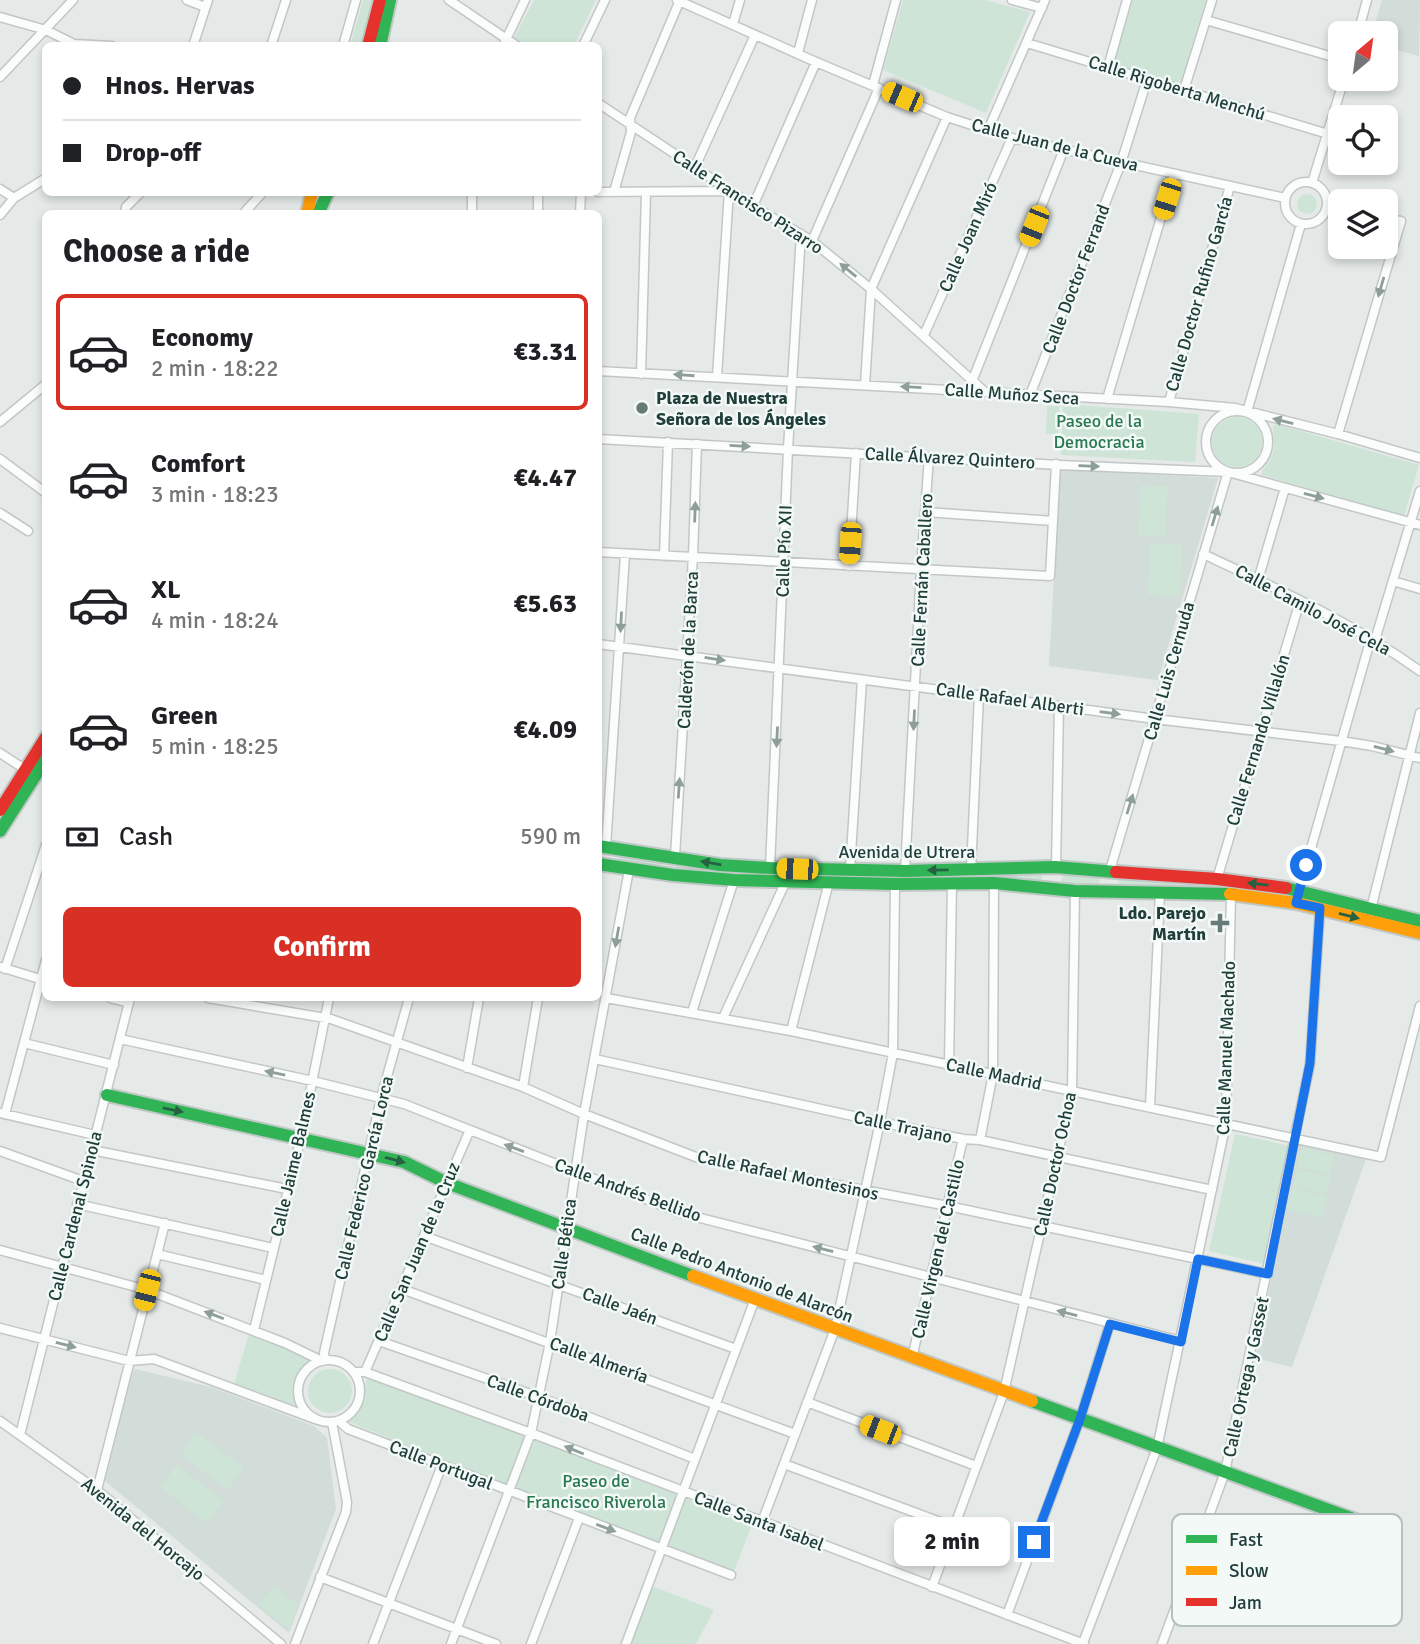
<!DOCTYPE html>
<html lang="en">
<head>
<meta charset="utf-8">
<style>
  :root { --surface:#fff; --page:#f2f2f2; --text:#202124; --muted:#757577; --line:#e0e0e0; --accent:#d93025 }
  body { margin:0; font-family:Signika,sans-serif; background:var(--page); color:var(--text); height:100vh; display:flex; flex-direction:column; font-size:26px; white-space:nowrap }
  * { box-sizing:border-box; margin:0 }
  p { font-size:23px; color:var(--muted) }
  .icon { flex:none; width:38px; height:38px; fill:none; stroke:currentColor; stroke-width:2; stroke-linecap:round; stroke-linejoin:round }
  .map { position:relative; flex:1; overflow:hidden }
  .details { position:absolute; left:42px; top:210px; width:560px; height:791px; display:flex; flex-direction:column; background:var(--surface); border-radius:10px; box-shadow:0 4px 10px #0003 }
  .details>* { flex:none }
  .top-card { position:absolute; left:42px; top:42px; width:560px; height:154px; border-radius:10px; box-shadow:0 4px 10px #0003; display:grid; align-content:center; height:154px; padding:0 21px; background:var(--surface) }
  .needle { width:46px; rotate:29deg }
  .controls { position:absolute; left:1328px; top:21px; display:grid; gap:14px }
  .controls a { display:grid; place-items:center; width:70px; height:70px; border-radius:10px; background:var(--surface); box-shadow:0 4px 10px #0003; font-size:35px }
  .end { position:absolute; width:32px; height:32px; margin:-16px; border:9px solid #1a73e8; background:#fff; box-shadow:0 0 0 4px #fff }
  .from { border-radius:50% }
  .bubble { position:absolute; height:49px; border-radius:10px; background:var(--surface); box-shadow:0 4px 10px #0003; font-size:23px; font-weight:700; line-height:49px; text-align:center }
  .car { position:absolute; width:21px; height:42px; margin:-21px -10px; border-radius:9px; box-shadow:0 0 5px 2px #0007; background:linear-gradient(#f5c518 24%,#345 0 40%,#f5c518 0 76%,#345 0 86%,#f5c518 0) }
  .top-card b { display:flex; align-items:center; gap:24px; height:66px; font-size:26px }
  .top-card b+b { border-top:2px solid var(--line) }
  .top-card i { width:18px; height:18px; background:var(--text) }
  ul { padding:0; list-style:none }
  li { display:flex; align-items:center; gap:21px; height:116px; margin:0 14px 10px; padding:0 7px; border:4px solid transparent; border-radius:10px }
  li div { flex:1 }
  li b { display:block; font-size:26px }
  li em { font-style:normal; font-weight:700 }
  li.current { border-color:var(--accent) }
  li>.icon { width:63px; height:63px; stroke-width:1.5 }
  h2 { padding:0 21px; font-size:32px; line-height:84px }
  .pay { display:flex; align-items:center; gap:18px; height:77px; padding:0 21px; font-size:26px }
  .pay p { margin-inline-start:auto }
  .primary-button { display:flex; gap:14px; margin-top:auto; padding:14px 21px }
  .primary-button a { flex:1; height:80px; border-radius:10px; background:var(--accent); color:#fff; font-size:28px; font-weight:700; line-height:80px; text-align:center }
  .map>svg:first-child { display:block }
  .built { fill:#d2dcd8 }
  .green { fill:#cde4d6 }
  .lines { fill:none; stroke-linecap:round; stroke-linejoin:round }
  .street-casing { stroke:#c2c7c5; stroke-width:11 }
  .fast-casing { stroke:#c0c8c6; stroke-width:16 }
  .slow-casing { stroke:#c0c8c6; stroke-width:16 }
  .jam-casing { stroke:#c0c8c6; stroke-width:16 }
  .street { stroke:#fbfcfc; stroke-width:8 }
  .fast { stroke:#30b455; stroke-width:12 }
  .slow { stroke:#ff9f0a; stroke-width:12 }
  .jam { stroke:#e5322d; stroke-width:12 }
  .oneway { fill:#8e9e9b }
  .oneway2 { fill:#266242 }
  .route { stroke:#1a73e8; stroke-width:9 }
  .poi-dot { fill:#667b77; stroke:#f3f9f7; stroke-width:2.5 }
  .labels { text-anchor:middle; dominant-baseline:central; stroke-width:5; stroke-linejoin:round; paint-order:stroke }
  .street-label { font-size:18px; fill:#213f3a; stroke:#f3f9f7 }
  .poi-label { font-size:18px; font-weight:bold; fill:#213f3a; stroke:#f3f9f7; text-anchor:start }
  .park-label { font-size:18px; fill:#28794f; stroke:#f3f9f7 }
  .key { fill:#f3f9f7; stroke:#b4c1be; stroke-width:2 }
  .key-label { font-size:19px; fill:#213f3a }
</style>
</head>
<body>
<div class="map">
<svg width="1420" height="1644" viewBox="0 0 1420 1644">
  <rect width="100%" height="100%" fill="#e5eae8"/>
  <path class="built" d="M 1382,0 L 1420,0 L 1419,56 L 1386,47 L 1386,33 L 1372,33 Z
    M 1060,469 L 1218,478 L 1158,680 L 1049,666 Z
    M 1299,1145 L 1366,1159 L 1292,1367 L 1255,1358 Z
    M 135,1369 L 211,1387 L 314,1426 L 327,1438 L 336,1509 L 289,1633 L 105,1481 L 129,1382 Z"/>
  <path class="green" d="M 363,0 L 375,0 L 364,45 L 350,46 Z
    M 534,0 L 596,0 L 574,45 L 525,45 L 514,38 Z
    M 903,0 L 985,0 L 1030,12 L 986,113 L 883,70 Z
    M 1133,0 L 1206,0 L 1180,85 L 1114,64 Z
    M1297 204a10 10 0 1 1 20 0a10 10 0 1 1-20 0Z
    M 1063,404 L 1199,414 L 1195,462 L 1061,455 Z
    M 1047,406 L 1059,406 L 1058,434 L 1046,434 Z
    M1212 442a25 25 0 1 1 50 0a25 25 0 1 1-50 0Z
    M 1276,424 L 1419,465 L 1404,516 L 1262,475 L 1262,471 L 1270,460 L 1274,449 L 1273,427 Z
    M 1141,485 L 1168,486 L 1165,536 L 1138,535 Z
    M 1150,543 L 1182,544 L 1180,596 L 1148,595 Z
    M 619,855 L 661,860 L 663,863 L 660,868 L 619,861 Z
    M 1042,874 L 1042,882 L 985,879 L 985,877 Z
    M 1064,875 L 1097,876 L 1100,880 L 1097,885 L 1064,885 L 1061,880 Z
    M 1119,877 L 1176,884 L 1176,885 L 1118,886 Z
    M 1235,1134 L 1290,1146 L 1265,1264 L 1209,1251 Z
    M 1301,1148 L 1334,1155 L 1330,1175 L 1297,1167 Z
    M 1297,1169 L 1330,1177 L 1327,1194 L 1293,1187 Z
    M 1292,1188 L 1327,1196 L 1322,1218 L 1287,1210 Z
    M 249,1334 L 303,1354 L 309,1359 L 296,1381 L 295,1404 L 291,1405 L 234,1384 Z
    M308 1391a22 22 0 1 1 44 0a22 22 0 1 1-44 0Z
    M 367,1378 L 526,1437 L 507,1485 L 349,1422 L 362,1404 Z
    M 196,1433 L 244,1467 L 228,1490 L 181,1455 Z
    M 535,1440 L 678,1495 L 659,1543 L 515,1487 Z
    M 177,1465 L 224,1501 L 206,1523 L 160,1487 Z
    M 685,1498 L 752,1524 L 734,1571 L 668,1547 Z
    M 649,1585 L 714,1610 L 696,1644 L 626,1644 Z
    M 274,1586 L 298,1605 L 289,1629 L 258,1605 Z"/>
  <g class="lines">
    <g class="street-casing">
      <path id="street" d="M 187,0 L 205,7
        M 449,0 L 517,46
        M 677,0 L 816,62 L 947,117 L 1012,138 L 1285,198
        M 1012,0 L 1042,8
        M 0,17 L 46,30 L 74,44 L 112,46
        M 1206,20 L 1340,59
        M 733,24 L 740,0
        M 1358,33 L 1367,0
        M 1027,43 L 1328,134
        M 193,46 L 208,0
        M 271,46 L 286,0
        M 343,46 L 356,0
        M 503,46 L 525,0
        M 583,46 L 605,0
        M 798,53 L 812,0
        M 1108,67 L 1127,0
        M 0,77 L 73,0
        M 873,85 L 896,0
        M 1184,90 L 1212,0
        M 598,103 L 753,206 L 812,241 L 871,289 L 985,392
        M 988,130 L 1045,0
        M 695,167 L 755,35
        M1285 203a21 21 0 1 1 42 0a21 21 0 1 1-42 0Z
        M 1312,183 L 1344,79
        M 0,189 L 14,198
        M 598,192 L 729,191
        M 614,192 L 631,132 L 630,118 L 680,0
        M 753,206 L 816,62
        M 1328,208 L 1340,210
        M 125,214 L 126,207 L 141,192
        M 243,214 L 263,192
        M 472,214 L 472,192
        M 538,214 L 538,192
        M 580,214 L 581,192
        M 0,215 L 14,198 L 46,178
        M 812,241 L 879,88
        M 924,335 L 1012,138
        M 598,371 L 1169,402 L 1235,408 L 1338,434 L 1420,458
        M 641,374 L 646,193
        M 717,377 L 729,191
        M 973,379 L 1064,149
        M 865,385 L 871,289 L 947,117
        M 1030,395 L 1121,163 L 1147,80
        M 1107,399 L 1174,174
        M 1169,402 L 1230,186
        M1206 442a31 31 0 1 1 62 0a31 31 0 1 1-62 0Z
        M 1247,412 L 1301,224
        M 0,422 L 46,384
        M 1338,434 L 1401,221 L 1386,219
        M 598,439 L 1059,465 L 1228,472 L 1420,525
        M 0,459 L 46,493
        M 926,512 L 1053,521
        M 0,513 L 28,531
        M 598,552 L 1050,576 L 1056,464
        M 1203,554 C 1278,589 1353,623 1420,671
        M 664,556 L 668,442
        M 849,566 L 856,453
        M 1258,580 L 1285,488
        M 1393,581 L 1420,589
        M 1375,640 L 1420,491
        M 598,644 L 1155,719 L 1341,741 L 1372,746 L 1420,758
        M 0,753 L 26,770 L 29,769
        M 606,847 L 625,554
        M 675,857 L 693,556 L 697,444
        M 1056,867 L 1059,706
        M 770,868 L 788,449 L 801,234
        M 850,870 L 862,680
        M 971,870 L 979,695
        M 1110,870 L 1228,472
        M 905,871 L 921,569 L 929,457
        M 1217,879 L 1300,601
        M 1298,894 L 1371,638
        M 1371,909 L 1420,713
        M 1,967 L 43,980
        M 5,969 L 46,845
        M 110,998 L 129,1003
        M 208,998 L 331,1019 L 523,1087 L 584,1114 L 701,1159 L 948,1206 L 1268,1274
        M 606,998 L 791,1031 L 1381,1157 L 1420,1006
        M 692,1012 L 734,880
        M 723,1018 L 786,881
        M 791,1031 L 829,882
        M 120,1039 L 313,1081 L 404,1104 L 681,1213 L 1181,1341
        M 24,1043 L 114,1065
        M 595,1059 L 880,1122 L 963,1139 L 980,1140 L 1212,1190
        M 949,1065 L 952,883
        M 467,1068 L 479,998
        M 523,1087 L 538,998
        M 1150,1107 L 1160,892
        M 0,1113 L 95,1135
        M 5,1114 L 46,960
        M 980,1140 L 993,1074 L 994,883
        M 92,1150 L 287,1189
        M 0,1151 L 83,1181
        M 77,1204 L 273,1248
        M 424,1236 L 736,1349
        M 0,1250 L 147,1290 L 285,1343 L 322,1361
        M 157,1254 L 266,1280
        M 402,1289 L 795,1434
        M 0,1328 L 129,1361 L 154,1359 L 315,1419
        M 254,1330 L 301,1137 L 329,998
        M 379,1341 L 539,1397 L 695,1459
        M 912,1358 L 963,1139
        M298 1391a31 31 0 1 1 62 0a31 31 0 1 1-62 0Z
        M 325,1360 L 324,1353 L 381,1098 L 409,998
        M 354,1372 L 365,1372 L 531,1433 L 1084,1644
        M 365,1372 L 469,1132
        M 807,1402 L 976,1466
        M 0,1421 L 97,1490 L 281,1644
        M 339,1421 L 348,1429 L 731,1575
        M 20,1435 L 130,998
        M 784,1464 L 954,1527
        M 97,1490 L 165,1223
        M 762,1522 L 835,1329 L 880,1122 L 893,1053 L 895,884
        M 320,1577 L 496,1644
        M 932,1587 L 1004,1392 L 1072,1091 L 1075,891
        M 1007,1615 L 1080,1419 L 1110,1323
        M 1083,1643 L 1157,1448 L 1226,1123 L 1231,894
        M 295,1644 L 346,1512 L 347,1502 L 332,1422
        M 373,1644 L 442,1465
        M 451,1644 L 531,1433 L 550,1342 L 584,1114 L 629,870
        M 531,1644 L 579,1518
        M 626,1644 L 755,1299
        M 1162,1644 L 1225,1472 L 1310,1064 L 1320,908"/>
    </g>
    <g class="fast-casing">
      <path id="fast" d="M 380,46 L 390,0
        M 318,214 L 328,192
        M 0,831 L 46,759
        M 598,846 L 720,865 L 770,868 L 905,871 L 1055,867 L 1116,872
        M 598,864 L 673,875 L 734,880 L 895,884 L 994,883 L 1075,891 L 1230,894
        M 1286,888 L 1420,921
        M 107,1095 L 404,1162 L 447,1183 L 693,1276
        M 1032,1401 L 1356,1520"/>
    </g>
    <g class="slow-casing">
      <path id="slow" d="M 307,214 L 312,192
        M 1230,894 L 1296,903 L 1420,933
        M 693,1276 L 1032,1401"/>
    </g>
    <g class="jam-casing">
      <path id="jam" d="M 368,46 L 380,0
        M 0,810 L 46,737
        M 1116,872 L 1217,879 L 1286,888"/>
    </g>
    <use href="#street" class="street"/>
    <use href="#fast" class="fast"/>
    <use href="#slow" class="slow"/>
    <use href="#jam" class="jam"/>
  </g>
  <defs><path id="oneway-solid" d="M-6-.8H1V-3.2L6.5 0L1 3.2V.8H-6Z" transform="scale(1.75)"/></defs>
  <g class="oneway">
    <use href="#oneway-solid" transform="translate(848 270) rotate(-141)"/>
    <use href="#oneway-solid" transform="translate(1381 287) rotate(106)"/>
    <use href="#oneway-solid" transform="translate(684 375) rotate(-176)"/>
    <use href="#oneway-solid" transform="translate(911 387) rotate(-177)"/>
    <use href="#oneway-solid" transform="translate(1283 421) rotate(-166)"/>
    <use href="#oneway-solid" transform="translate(740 446) rotate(3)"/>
    <use href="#oneway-solid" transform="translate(1089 466) rotate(2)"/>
    <use href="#oneway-solid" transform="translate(1314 496) rotate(15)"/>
    <use href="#oneway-solid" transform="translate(695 512) rotate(-88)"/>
    <use href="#oneway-solid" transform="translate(1215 516) rotate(-73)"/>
    <use href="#oneway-solid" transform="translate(621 622) rotate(93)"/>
    <use href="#oneway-solid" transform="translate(715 659) rotate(9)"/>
    <use href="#oneway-solid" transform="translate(1110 713) rotate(8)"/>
    <use href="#oneway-solid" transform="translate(914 720) rotate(93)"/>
    <use href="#oneway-solid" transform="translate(777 737) rotate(93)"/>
    <use href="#oneway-solid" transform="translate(1384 749) rotate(15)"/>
    <use href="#oneway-solid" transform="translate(679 788) rotate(-86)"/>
    <use href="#oneway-solid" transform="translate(1130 804) rotate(-73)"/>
    <use href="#oneway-solid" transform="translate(617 937) rotate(100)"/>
    <use href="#oneway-solid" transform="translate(275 1073) rotate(-168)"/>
    <use href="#oneway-solid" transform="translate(514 1148) rotate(-160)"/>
    <use href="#oneway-solid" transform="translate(823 1249) rotate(-166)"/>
    <use href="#oneway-solid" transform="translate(1067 1313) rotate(-166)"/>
    <use href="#oneway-solid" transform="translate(214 1315) rotate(-159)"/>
    <use href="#oneway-solid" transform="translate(66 1345) rotate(14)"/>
    <use href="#oneway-solid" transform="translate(574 1450) rotate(-158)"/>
    <use href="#oneway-solid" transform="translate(606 1528) rotate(21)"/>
  </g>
  <g class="oneway2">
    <use href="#oneway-solid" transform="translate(711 863) rotate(-170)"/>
    <use href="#oneway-solid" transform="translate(938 870) rotate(179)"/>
    <use href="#oneway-solid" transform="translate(1258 884) rotate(-174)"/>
    <use href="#oneway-solid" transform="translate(1349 916) rotate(14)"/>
    <use href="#oneway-solid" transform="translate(173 1110) rotate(12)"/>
    <use href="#oneway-solid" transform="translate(395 1160) rotate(15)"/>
  </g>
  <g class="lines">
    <path class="route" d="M 1034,1542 L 1080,1419 L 1110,1324 L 1181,1342 L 1198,1259 L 1268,1274 L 1310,1063 L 1320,908 L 1296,903 L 1306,865"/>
  </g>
  <g class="poi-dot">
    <circle cx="642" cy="408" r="7"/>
    <path d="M1216.5 912.5h7v7h7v7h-7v7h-7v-7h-7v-7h7z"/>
  </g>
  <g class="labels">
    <g class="street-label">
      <text transform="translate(1177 88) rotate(17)">Calle Rigoberta Menchú</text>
      <text transform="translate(1055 145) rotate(14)">Calle Juan de la Cueva</text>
      <text transform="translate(748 202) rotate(33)">Calle Francisco Pizarro</text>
      <text transform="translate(968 237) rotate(-66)">Calle Joan Miró</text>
      <text transform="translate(1076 279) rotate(-69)">Calle Doctor Ferrand</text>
      <text transform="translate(1199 294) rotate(-74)">Calle Doctor Rufino García</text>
      <text transform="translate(1012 394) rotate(4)">Calle Muñoz Seca</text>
      <text transform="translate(950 458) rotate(3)">Calle Álvarez Quintero</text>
      <text transform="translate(784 551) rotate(-88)">Calle Pío XII</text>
      <text transform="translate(922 580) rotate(-87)">Calle Fernán Caballero</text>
      <text transform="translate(1313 610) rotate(28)">Calle Camilo José Cela</text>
      <text transform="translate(688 650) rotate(-87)">Calderón de la Barca</text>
      <text transform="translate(1169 671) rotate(-74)">Calle Luis Cernuda</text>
      <text transform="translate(1010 699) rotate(8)">Calle Rafael Alberti</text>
      <text transform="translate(1258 740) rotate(-73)">Calle Fernando Villalón</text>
      <text x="907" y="852">Avenida de Utrera</text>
      <text transform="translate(1226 1048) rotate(-88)">Calle Manuel Machado</text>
      <text transform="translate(994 1074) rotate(12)">Calle Madrid</text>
      <text transform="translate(903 1127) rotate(12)">Calle Trajano</text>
      <text transform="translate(293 1164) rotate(-77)">Calle Jaime Balmes</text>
      <text transform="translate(1055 1164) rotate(-78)">Calle Doctor Ochoa</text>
      <text transform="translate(788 1175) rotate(12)">Calle Rafael Montesinos</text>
      <text transform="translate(364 1178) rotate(-77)">Calle Federico García Lorca</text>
      <text transform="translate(628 1190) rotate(20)">Calle Andrés Bellido</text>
      <text transform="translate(75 1216) rotate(-76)">Calle Cardenal Spinola</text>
      <text transform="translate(564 1244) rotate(-82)">Calle Bética</text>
      <text transform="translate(938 1249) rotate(-77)">Calle Virgen del Castillo</text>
      <text transform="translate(417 1252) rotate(-67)">Calle San Juan de la Cruz</text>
      <text transform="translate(742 1275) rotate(21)">Calle Pedro Antonio de Alarcón</text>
      <text transform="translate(620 1306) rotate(20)">Calle Jaén</text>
      <text transform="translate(599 1360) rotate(20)">Calle Almería</text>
      <text transform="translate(1246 1377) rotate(-78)">Calle Ortega y Gasset</text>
      <text transform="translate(538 1398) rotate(20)">Calle Córdoba</text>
      <text transform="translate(441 1465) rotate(21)">Calle Portugal</text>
      <text transform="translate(759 1521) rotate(21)">Calle Santa Isabel</text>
      <text transform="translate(143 1529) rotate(39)">Avenida del Horcajo</text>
    </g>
    <g class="poi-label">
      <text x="656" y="398">Plaza de Nuestra<tspan x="656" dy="21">Señora de los Ángeles</tspan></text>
      <text x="1206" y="913" text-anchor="end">Ldo. Parejo<tspan x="1206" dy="21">Martín</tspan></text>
    </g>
    <g class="park-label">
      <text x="1099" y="421">Paseo de la<tspan x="1099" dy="21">Democracia</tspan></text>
      <text x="596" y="1481">Paseo de<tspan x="596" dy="21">Francisco Riverola</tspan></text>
    </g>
  </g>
  <rect x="1172" y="1514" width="230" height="112" rx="10" class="key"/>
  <rect x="1186" y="1535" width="31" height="8" fill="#30b455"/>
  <rect x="1186" y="1566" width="31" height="9" fill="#ff9f0a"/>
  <rect x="1186" y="1598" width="31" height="8" fill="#e5322d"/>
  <g class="key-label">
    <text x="1229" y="1546">Fast</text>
    <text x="1229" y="1577">Slow</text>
    <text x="1229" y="1609">Jam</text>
  </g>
</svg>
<div class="controls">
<a><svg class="needle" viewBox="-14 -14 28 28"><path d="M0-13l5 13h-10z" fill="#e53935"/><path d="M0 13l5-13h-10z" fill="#757577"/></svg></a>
<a><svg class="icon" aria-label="locate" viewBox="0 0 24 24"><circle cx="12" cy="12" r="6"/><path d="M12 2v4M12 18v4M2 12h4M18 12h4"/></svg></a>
<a><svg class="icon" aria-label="layers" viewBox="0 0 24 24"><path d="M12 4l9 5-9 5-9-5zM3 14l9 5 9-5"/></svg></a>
</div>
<i class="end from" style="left:1306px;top:865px"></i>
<i class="end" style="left:1034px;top:1542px"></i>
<div class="bubble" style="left:894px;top:1517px;width:116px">2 min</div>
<i class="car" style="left:902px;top:97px;rotate:293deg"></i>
<i class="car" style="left:1167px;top:199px;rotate:197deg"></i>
<i class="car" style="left:1034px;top:226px;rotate:202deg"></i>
<i class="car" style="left:850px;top:543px;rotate:184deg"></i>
<i class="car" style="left:797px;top:869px;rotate:272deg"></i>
<i class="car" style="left:147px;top:1290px;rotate:194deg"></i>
<i class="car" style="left:880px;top:1430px;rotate:291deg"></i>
<div class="top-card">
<b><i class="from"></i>Hnos. Hervas</b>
<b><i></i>Drop-off</b>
</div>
<section class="details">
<h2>Choose a ride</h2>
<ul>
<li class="current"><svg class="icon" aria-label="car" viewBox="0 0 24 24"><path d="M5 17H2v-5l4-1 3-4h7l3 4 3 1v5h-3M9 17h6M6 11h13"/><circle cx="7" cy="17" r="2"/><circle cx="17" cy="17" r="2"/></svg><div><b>Economy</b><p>2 min · 18:22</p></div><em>€3.31</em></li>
<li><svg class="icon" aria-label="car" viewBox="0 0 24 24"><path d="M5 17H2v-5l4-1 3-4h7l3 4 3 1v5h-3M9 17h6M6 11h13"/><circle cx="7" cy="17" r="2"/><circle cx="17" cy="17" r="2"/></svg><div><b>Comfort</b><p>3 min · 18:23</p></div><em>€4.47</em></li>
<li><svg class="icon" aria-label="car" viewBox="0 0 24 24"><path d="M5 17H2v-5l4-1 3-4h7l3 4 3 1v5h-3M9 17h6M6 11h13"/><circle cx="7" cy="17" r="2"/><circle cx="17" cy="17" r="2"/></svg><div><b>XL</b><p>4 min · 18:24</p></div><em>€5.63</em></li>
<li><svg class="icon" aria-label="car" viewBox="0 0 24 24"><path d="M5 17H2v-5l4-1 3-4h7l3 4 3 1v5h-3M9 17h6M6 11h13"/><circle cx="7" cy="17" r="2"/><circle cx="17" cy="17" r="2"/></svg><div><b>Green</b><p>5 min · 18:25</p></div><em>€4.09</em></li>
</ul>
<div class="pay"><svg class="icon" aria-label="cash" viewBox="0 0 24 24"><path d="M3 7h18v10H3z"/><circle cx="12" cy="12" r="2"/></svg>Cash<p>590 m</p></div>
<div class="primary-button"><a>Confirm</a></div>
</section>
</div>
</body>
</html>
